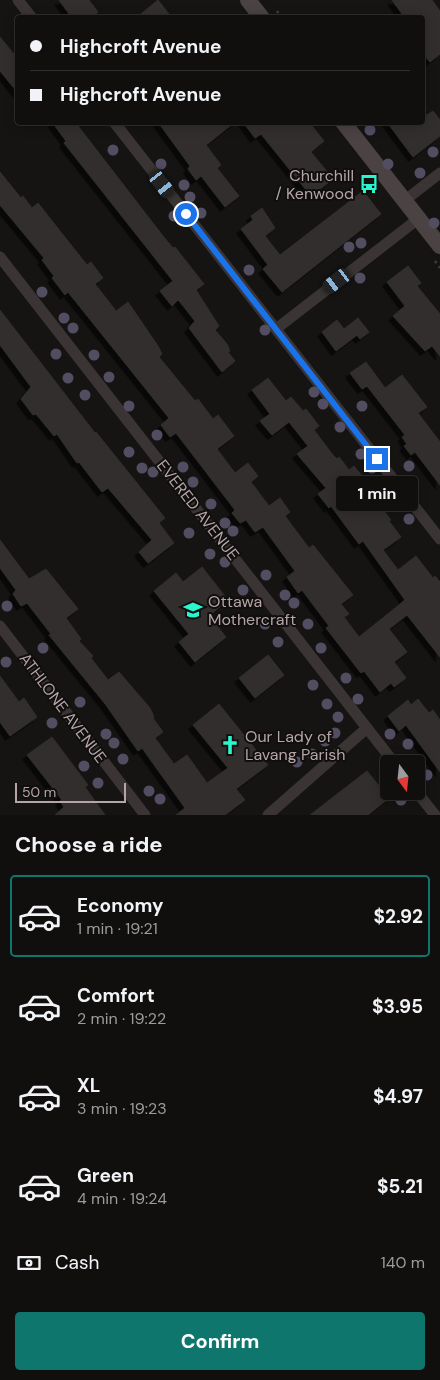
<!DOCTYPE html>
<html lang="en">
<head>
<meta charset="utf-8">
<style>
  :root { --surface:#100f0e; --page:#191817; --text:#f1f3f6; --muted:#9c9c9e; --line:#302f2e; --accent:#0f766e }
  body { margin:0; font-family:"DM Sans",sans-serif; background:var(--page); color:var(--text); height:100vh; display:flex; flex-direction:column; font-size:19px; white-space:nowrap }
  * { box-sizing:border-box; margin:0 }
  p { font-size:16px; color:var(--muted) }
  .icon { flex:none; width:28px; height:28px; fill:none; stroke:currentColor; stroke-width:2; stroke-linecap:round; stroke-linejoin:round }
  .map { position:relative; height:815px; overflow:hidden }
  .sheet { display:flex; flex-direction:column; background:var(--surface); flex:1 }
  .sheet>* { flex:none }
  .guide { position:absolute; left:15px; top:15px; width:410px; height:110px; border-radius:5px; box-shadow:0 2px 12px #0003,0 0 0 1px var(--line); display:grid; align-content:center; height:110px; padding:0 15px; background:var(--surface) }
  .needle { width:32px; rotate:165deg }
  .controls { position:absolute; left:380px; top:755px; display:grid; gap:10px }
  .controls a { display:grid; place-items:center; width:45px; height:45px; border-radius:5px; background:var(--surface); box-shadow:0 2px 12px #0003,0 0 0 1px var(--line); font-size:25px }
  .scale { position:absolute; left:15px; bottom:12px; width:111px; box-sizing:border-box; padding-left:5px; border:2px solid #b6a5a8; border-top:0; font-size:14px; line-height:18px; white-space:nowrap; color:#b6a5a8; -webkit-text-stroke:4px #100f0e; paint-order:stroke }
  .end { position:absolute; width:22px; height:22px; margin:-11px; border:6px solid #1a73e8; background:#fff; box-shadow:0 0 0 2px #fff }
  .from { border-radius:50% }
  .bubble { position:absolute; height:35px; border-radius:5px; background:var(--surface); box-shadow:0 2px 12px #0003,0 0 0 1px var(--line); font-size:16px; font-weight:700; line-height:35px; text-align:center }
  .car { position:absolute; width:15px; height:30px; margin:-15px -8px; border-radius:6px; box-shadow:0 0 4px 1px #0007; background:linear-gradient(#222 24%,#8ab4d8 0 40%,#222 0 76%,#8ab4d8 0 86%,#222 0) }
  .guide b { display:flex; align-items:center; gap:18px; height:48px; font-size:19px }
  .guide b+b { border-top:1px solid var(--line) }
  .guide i { width:12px; height:12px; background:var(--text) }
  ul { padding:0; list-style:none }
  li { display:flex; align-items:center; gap:15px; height:82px; margin:0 10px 8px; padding:0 5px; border:2px solid transparent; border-radius:5px }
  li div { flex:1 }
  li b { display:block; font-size:19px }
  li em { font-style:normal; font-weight:700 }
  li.on { border-color:var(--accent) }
  li>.icon { width:45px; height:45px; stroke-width:1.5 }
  h2 { padding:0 15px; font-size:22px; line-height:60px }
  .pay { display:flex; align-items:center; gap:12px; height:55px; padding:0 15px; font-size:19px }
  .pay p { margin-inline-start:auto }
  .primary-button { display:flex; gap:10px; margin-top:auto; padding:10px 15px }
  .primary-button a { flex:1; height:58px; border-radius:5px; background:var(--accent); color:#fff; font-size:20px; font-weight:700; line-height:58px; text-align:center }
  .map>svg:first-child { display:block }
  .building { fill:#312f2e; stroke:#312e2d; filter:url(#shadow) }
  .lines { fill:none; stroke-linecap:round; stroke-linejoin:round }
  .path { stroke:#413a3b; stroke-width:2.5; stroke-dasharray:2.5 4; stroke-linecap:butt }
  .street { stroke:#3a3434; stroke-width:11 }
  .secondary { stroke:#4a4243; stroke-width:16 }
  .tree { fill:#524d61 }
  .route { stroke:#1a73e8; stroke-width:6 }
  .labels { text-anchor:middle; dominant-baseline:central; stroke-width:4; stroke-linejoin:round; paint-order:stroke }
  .poi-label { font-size:16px; fill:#b6a5a8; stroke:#100f0e; text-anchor:start }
  .street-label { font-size:16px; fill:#b6a5a8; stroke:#100f0e }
</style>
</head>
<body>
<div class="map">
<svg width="440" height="815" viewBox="0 0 440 815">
  <defs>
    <filter id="shadow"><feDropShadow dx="-4.5" dy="4.5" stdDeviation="0" flood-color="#0009"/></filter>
  </defs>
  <rect width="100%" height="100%" fill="#151413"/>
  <path class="building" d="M 59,0 L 89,0 L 98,12 L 91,18 L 72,18 Z
    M 158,0 L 172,18 L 136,18 Z
    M 392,0 L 432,0 L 440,11 L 440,54 L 430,62 L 422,53 L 422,18 L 405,18 Z
    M 0,37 L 18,59 L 18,93 L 0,71 Z
    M 433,111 L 440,120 L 440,136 L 413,157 L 387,122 L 422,122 L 422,118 Z
    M 52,122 L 75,122 L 163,236 L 173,248 L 175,247 L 204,284 L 196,290 L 219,326 L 215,330 L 227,344 L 230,351 L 228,352 L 235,361 L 222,372 L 189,328 L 195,321 L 180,302 L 178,300 L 172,306 L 160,291 L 173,281 L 64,143 L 66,141 Z
    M 158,122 L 235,122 L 206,145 L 221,165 L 217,168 L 239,196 L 225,207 L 201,176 L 196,180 L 188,169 L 190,166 Z
    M 243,122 L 309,122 L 324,141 L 311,152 L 333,179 L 311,196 L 261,134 L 255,138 Z
    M 0,172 L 21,198 L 23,196 L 32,208 L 38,203 L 87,265 L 91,262 L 103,278 L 95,284 L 116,311 L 128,302 L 158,346 L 162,354 L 159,357 L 195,401 L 198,399 L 213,419 L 218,415 L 234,436 L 217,449 L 235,473 L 248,463 L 258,476 L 251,482 L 269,506 L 280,498 L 290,512 L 285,516 L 309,548 L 313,545 L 353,595 L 341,604 L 349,614 L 344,617 L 359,637 L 405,600 L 363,541 L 359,544 L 331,506 L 329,508 L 318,494 L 326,488 L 297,454 L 308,446 L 289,422 L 272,435 L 260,421 L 270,414 L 252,390 L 268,378 L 286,401 L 291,397 L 303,411 L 306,409 L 319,426 L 314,430 L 333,455 L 337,459 L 339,457 L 349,470 L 354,466 L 363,477 L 360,479 L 391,520 L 389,521 L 401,537 L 383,550 L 398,570 L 416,556 L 433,578 L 435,576 L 440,582 L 440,657 L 407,615 L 389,629 L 407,652 L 394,662 L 406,678 L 394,687 L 391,683 L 380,692 L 364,671 L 361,673 L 326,628 L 329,626 L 302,590 L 298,593 L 287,577 L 295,571 L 263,527 L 255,532 L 246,520 L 240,523 L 232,513 L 235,510 L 176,433 L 170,437 L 161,425 L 169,418 L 68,292 L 65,295 L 52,278 L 54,276 L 42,260 L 44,258 L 0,205 Z
    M 363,191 L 381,214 L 282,292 L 263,269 L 268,265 L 241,229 L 253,220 L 251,216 L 262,208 L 275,228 L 265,236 L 280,255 Z
    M 408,266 L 421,283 L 417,286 L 440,314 L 440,356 L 432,346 L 425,351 L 393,316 L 405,306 L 387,282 Z
    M 0,310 L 95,433 L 96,432 L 165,518 L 159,523 L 174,543 L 148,563 L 139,552 L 152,540 L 108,488 L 102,492 L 79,462 L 77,463 L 57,434 L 54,436 L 36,414 L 33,415 L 21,399 L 31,387 L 0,345 Z
    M 358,318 L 369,332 L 360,339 L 357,335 L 336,351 L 322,332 L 337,320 L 344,329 Z
    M 366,362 L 385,388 L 402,375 L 427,407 L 418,413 L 440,442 L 440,485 L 415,452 L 411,455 L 404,446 L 407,444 L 402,437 L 405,435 L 367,386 L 362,389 L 350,373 Z
    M 0,540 L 29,579 L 46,569 L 78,609 L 66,618 L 81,639 L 79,641 L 93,656 L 91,658 L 108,680 L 119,672 L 150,708 L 154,717 L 153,718 L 163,732 L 155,738 L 174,764 L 187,755 L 207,783 L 228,768 L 193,725 L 219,704 L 268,765 L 236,789 L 245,800 L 225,815 L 176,815 L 185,808 L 142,748 L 138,751 L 106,705 L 49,635 L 51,634 L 27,603 L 21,606 L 13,594 L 16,590 L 0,568 Z
    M 202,567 L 228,600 L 209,616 L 226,637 L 195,662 L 179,642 L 189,634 L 154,591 L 176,573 L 183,582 Z
    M 268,655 L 284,675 L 255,698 L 239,678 Z
    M 0,676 L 19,702 L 24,698 L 37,717 L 10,736 L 0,722 Z
    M 418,699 L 429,713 L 433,710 L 440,720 L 440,772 L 406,725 L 399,731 L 388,716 L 408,700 L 411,705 Z
    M 52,737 L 88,785 L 85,787 L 105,815 L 55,815 L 64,807 L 60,801 L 62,800 L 27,755 Z
    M 367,771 L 389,798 L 368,815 L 310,815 Z"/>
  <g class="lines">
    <path class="path" d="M 277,11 L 282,18
      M 435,261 L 440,268"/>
    <path class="street" d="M 18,0 L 32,18
      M 114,122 L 440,539
      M 404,201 L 440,173
      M 0,257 L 395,764
      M 276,329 L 418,219
      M 0,626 L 145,815
      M 416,791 L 435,815
      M 268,815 L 367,728"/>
    <path class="secondary" d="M 248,0 L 262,18
      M 343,122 L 440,246"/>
  </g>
  <g class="tree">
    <circle cx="370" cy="130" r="5.5"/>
    <circle cx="113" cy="150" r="5.5"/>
    <circle cx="433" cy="152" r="5.5"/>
    <circle cx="161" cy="164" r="5.5"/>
    <circle cx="388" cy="164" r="5.5"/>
    <circle cx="420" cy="173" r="5.5"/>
    <circle cx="184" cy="185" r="5.5"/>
    <circle cx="190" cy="197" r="5.5"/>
    <circle cx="201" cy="213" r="5.5"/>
    <circle cx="174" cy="216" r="5.5"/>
    <circle cx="434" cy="223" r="5.5"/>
    <circle cx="361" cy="243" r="5.5"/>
    <circle cx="349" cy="247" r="5.5"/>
    <circle cx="249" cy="270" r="5.5"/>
    <circle cx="360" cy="278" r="5.5"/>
    <circle cx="42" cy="292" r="5.5"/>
    <circle cx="64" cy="318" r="5.5"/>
    <circle cx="73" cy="328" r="5.5"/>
    <circle cx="265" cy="330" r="5.5"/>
    <circle cx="56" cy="354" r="5.5"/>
    <circle cx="94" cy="355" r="5.5"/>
    <circle cx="109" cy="377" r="5.5"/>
    <circle cx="68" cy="378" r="5.5"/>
    <circle cx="314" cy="392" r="5.5"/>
    <circle cx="85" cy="395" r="5.5"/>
    <circle cx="323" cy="404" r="5.5"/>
    <circle cx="129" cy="406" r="5.5"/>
    <circle cx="362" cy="406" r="5.5"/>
    <circle cx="340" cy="427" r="5.5"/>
    <circle cx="157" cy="435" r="5.5"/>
    <circle cx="129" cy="452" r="5.5"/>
    <circle cx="361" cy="454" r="5.5"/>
    <circle cx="409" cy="466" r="5.5"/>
    <circle cx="183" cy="467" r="5.5"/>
    <circle cx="142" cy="468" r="5.5"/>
    <circle cx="372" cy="468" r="5.5"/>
    <circle cx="153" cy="472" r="5.5"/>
    <circle cx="193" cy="482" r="5.5"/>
    <circle cx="211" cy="504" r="5.5"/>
    <circle cx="409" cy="519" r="5.5"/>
    <circle cx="225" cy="523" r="5.5"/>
    <circle cx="233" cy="531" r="5.5"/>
    <circle cx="189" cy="533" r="5.5"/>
    <circle cx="210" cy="554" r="5.5"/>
    <circle cx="225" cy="562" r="5.5"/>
    <circle cx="266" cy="575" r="5.5"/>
    <circle cx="243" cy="590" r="5.5"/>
    <circle cx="285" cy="595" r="5.5"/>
    <circle cx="294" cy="603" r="5.5"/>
    <circle cx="7" cy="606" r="5.5"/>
    <circle cx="265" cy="624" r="5.5"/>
    <circle cx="308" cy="624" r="5.5"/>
    <circle cx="278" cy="642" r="5.5"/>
    <circle cx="43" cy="648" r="5.5"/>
    <circle cx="321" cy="648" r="5.5"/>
    <circle cx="6" cy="662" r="5.5"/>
    <circle cx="346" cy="678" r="5.5"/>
    <circle cx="313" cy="685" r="5.5"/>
    <circle cx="358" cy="699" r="5.5"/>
    <circle cx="80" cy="702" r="5.5"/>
    <circle cx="327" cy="704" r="5.5"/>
    <circle cx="338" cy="717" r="5.5"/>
    <circle cx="52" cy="723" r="5.5"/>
    <circle cx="335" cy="733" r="5.5"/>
    <circle cx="106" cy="734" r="5.5"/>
    <circle cx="390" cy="734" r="5.5"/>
    <circle cx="325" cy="741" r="5.5"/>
    <circle cx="114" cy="743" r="5.5"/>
    <circle cx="408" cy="744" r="5.5"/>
    <circle cx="312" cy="754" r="5.5"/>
    <circle cx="123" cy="759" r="5.5"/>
    <circle cx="297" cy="762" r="5.5"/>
    <circle cx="84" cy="766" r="5.5"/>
    <circle cx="427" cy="775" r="5.5"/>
    <circle cx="98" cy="783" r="5.5"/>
    <circle cx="149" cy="791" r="5.5"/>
    <circle cx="160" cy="799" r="5.5"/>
    <circle cx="401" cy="800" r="5.5"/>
  </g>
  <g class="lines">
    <path class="route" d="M 186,214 L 377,459"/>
  </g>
  <defs>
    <g id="bus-bare" transform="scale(1.5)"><path d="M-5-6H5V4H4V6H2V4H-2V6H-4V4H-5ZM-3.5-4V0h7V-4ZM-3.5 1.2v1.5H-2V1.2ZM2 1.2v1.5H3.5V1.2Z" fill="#2bf5cd" stroke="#100f0e" stroke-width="2.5" paint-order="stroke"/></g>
    <g id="school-bare" transform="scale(1.5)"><path d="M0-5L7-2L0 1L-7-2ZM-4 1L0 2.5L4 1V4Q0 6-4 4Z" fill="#2bf5cd" stroke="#100f0e" stroke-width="2.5" paint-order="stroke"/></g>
    <g id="church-bare" transform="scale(1.5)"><path d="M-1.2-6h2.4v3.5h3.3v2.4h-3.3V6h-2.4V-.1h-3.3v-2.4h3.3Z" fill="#2bf5cd" stroke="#100f0e" stroke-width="2.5" paint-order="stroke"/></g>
  </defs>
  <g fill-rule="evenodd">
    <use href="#bus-bare" x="369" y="184"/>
    <use href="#school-bare" x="193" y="610"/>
    <use href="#church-bare" x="230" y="745"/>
  </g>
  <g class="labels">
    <g class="poi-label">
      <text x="354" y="175" text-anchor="end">Churchill<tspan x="354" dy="18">/ Kenwood</tspan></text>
      <text x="208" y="601">Ottawa<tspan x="208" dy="18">Mothercraft</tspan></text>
      <text x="245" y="736">Our Lady of<tspan x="245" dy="18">Lavang Parish</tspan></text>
    </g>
    <g class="street-label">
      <text transform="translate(198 510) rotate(52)">EVERED AVENUE</text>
      <text transform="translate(63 708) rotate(53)">ATHLONE AVENUE</text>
    </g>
  </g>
</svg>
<div class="controls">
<a><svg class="needle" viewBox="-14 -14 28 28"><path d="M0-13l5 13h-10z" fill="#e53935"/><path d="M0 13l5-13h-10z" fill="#9c9c9e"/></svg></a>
</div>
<div class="scale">50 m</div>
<i class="end from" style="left:186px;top:214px"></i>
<i class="end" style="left:377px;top:459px"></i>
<div class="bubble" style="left:336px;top:476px;width:82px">1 min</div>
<i class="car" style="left:162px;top:184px;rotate:142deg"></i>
<i class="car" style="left:337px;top:281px;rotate:233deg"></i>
<div class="guide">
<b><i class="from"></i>Highcroft Avenue</b>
<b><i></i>Highcroft Avenue</b>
</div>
</div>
<section class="sheet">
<h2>Choose a ride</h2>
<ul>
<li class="on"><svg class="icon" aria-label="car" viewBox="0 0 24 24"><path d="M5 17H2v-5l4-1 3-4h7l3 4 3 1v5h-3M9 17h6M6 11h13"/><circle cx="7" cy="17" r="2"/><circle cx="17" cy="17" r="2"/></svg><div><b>Economy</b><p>1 min · 19:21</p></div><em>$2.92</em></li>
<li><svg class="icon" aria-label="car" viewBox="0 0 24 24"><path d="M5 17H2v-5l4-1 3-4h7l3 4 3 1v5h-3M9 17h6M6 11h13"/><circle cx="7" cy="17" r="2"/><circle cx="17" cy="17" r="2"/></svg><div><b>Comfort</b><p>2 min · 19:22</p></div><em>$3.95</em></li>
<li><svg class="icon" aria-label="car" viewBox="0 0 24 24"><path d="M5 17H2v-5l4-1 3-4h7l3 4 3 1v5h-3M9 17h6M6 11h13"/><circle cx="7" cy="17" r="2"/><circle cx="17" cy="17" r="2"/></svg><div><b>XL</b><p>3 min · 19:23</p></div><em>$4.97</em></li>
<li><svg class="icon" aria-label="car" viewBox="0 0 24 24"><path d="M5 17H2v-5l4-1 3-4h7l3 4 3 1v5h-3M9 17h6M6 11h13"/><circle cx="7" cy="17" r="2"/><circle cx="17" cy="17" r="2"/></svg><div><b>Green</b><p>4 min · 19:24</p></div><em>$5.21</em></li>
</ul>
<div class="pay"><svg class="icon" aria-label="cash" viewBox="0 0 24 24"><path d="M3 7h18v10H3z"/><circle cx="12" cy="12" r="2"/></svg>Cash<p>140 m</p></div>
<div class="primary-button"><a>Confirm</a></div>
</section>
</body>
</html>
